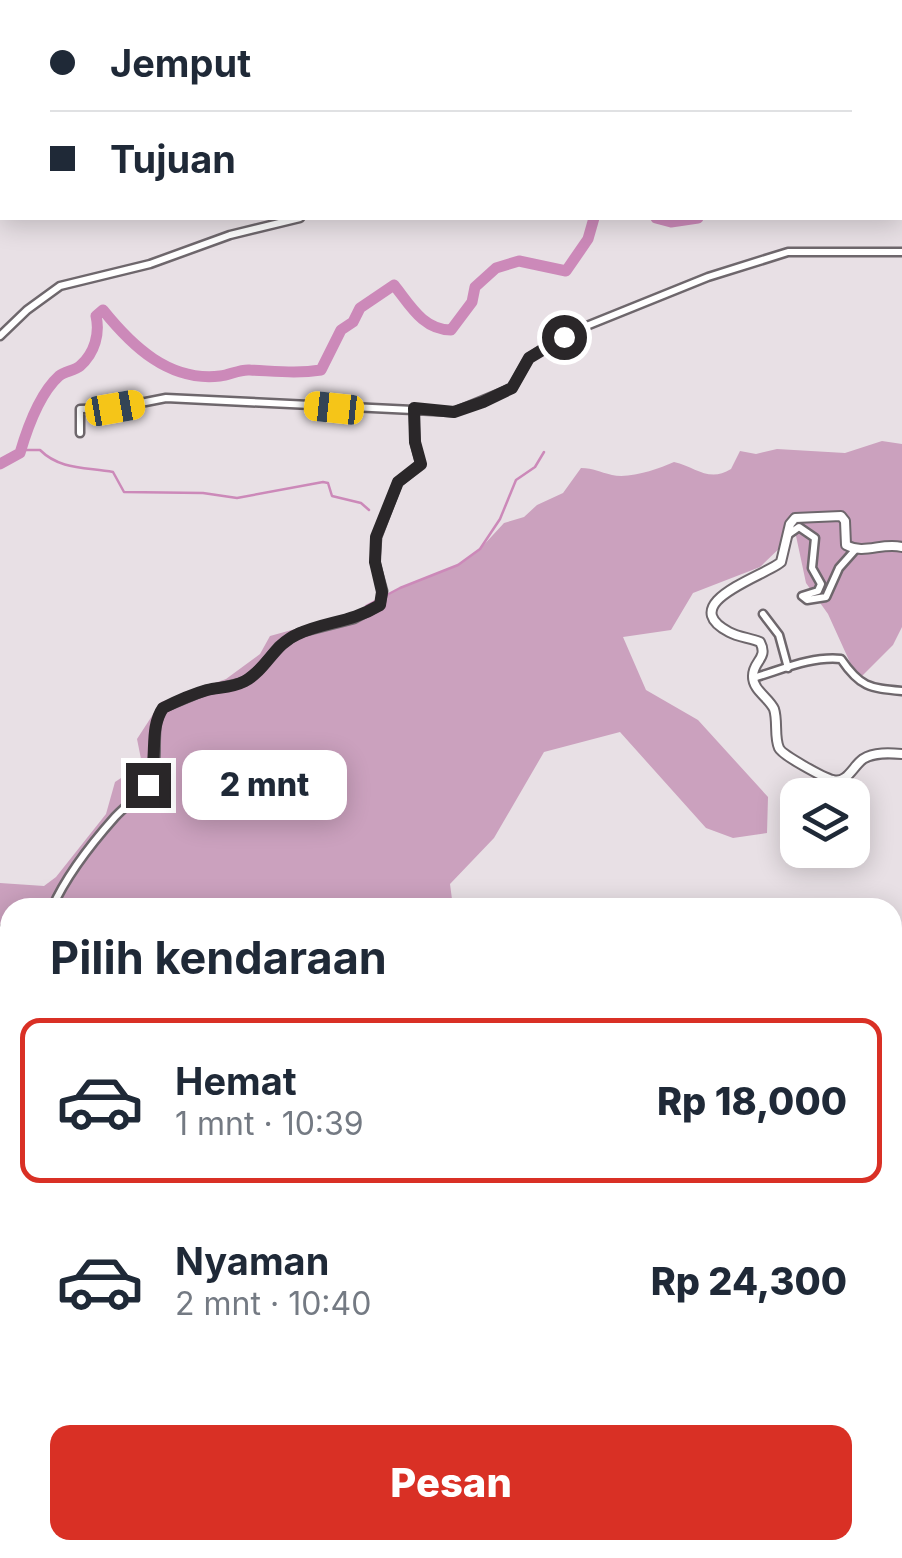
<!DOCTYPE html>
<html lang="id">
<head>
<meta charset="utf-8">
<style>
  :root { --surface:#fff; --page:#f2f2f3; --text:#1f2937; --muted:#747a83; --line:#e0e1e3; --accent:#d93025 }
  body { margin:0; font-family:Inter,sans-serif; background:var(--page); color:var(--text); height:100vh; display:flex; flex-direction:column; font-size:38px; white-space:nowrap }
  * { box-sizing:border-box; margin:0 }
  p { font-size:32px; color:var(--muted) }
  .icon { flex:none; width:55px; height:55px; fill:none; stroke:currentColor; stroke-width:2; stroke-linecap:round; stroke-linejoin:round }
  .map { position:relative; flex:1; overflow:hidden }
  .panel { position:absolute; left:0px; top:898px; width:902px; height:662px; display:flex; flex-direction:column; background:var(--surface); border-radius:30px 30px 0 0; box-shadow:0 5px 25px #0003 }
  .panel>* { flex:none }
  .guide { position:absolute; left:0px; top:0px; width:902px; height:220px; box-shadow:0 5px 25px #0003; display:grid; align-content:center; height:220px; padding:0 50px; background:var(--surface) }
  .fabs { position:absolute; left:780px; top:778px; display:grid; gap:20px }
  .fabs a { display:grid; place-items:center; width:90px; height:90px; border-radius:20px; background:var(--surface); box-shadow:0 5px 25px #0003; font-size:50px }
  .end { position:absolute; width:45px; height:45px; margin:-22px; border:12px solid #2a2729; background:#fff; box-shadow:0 0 0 5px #fff }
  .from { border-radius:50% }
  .bubble { position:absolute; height:70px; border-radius:20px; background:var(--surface); box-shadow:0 5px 25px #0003; font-size:32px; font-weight:800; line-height:70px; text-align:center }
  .car { position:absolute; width:30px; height:60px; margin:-30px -15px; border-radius:12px; box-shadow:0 0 8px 2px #0007; background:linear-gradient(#f5c518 24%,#345 0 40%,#f5c518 0 76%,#345 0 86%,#f5c518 0) }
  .guide b { display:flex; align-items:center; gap:35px; height:95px; font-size:38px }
  .guide b+b { border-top:2px solid var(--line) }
  .guide i { width:25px; height:25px; background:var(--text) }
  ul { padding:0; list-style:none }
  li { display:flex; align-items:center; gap:30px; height:165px; margin:0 20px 15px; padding:0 30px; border:5px solid transparent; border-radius:20px }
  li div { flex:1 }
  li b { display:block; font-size:38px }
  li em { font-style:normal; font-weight:800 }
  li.current { border-color:var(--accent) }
  li>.icon { width:90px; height:90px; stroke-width:1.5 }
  h2 { padding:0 50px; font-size:45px; line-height:120px }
  .button { display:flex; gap:20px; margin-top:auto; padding:20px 50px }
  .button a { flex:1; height:115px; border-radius:20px; background:var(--accent); color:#fff; font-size:40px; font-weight:800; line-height:115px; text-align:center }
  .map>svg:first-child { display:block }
  .green { fill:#cba1be }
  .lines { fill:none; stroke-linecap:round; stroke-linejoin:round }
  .stream { stroke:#cc89b9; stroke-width:2.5 }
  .river { stroke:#cc89b9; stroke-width:11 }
  .minor-casing { stroke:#6e676c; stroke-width:11 }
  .tertiary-casing { stroke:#6e676c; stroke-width:12 }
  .secondary-casing { stroke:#6e676c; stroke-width:12 }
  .minor { stroke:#fff; stroke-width:6 }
  .tertiary { stroke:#fff; stroke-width:8 }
  .secondary { stroke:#f5d4ed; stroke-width:8 }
  .route { stroke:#2a2729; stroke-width:12 }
</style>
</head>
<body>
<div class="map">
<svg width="902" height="1558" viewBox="0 0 902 1558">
  <rect width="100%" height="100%" fill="#e8e0e5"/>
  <path class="green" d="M 0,0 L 166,0 L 2,2 L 0,210 Z
    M 882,441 L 902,444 L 902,627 L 893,645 L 858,680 L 828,614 L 806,583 L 792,517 L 786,542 L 760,567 L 693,593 L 671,630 L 623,637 L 646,690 L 698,720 L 768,797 L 767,833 L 733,838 L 706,828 L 620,732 L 544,752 L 494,838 L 450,884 L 453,907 L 10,908 L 10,1013 L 0,1013 L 0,883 L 44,886 L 56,877 L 106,814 L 115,782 L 142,764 L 137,739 L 161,702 L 226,679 L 260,654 L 270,636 L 360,611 L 400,588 L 458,565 L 480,549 L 504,523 L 524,517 L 537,505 L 563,493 L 581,468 C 594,468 599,472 612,475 C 630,479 658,469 674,462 C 696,467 709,483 731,469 L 740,451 L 756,454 L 777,449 L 845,453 Z"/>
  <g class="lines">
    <path class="stream" d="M 21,450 L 40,450 C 60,470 86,467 113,472 L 124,492 L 203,493 L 237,498 L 323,482 L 328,483 L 332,496 L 361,503 L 369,510
      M 366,606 L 400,588 L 458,565 L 480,549 L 500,519 L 516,480 L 535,467 L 544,452"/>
    <path class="river" d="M 900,71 L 902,70
      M 656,218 L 671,222 L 698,218
      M 0,464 L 20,453 C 27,429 39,394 59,376 C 65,371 74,371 80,366 C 95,353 100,333 96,316 L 103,310 C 132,346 169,382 220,376 C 230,375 240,369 250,370 C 274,371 297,374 321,370 L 341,330 L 353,322 L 360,308 L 394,285 C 410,305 423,330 451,330 L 472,302 L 475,287 L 496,268 L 519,261 L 566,271 L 588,239 L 594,218"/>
    <g class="minor-casing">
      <path id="minor" d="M 900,31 L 902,31
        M 0,336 L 27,310 L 60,286 L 150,264 L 230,235 L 300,218
        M 80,433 L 80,409 L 115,408 L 166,398 L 454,412 L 512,388 L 529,358 L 547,346 L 584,327 L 708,277 L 788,252 L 902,252
        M 789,534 L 799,527 L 815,538 L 812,568 L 821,584 L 818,591 L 802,596 L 807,600 L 826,597 L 839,568 L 855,550
        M 763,614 L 779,635 L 788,668
        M 753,678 C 781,670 811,656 841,659 C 860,687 869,688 902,691
        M 52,908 C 67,874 91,844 115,817 C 125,806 140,796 148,784 C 163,761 148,730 163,708 L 204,691 L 244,682 L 260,669 L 279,646 L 299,633 L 354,619 L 380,605 L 383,591 L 375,562 L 377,537 L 398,482 L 421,465 L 415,443 L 414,409
        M 0,930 L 10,929
        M 892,1058 L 902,1054
        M 0,1075 L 10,1077
        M 892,1109 L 902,1106
        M 892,1138 L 902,1163
        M 0,1402 L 10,1395
        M 892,1404 L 902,1403
        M 60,1550 L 60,1558
        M 547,1550 L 549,1558
        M 298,1558 L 305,1550"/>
    </g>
    <g class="tertiary-casing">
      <path id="tertiary" d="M 874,0 L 875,2
        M 900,89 L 902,92
        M 902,547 C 882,542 864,555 846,545 L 845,521 L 841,516 L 795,518 L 790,524 L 781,562 C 765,576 674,603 729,632 C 738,637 750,638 760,642 C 769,659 752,661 753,677 C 753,690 769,698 774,709 C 778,721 774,737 779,748 C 782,755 824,778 833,780 C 847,784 853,766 863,759 C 874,752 890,753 902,754"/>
    </g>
    <g class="secondary-casing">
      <path id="secondary" d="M 892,1195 L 902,1191
        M 0,1498 L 10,1503"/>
    </g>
    <use href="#minor" class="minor"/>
    <use href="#tertiary" class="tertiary"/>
    <use href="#secondary" class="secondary"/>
  </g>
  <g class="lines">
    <path class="route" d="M 148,785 C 159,760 148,730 163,708 C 177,701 193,694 207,690 C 220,687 232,688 245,681 C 267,669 274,644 298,634 C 326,621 350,623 380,605 L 382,592 L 375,562 L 376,537 L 398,482 L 421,464 L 415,442 L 414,408 L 454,412 L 483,402 L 512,388 L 529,358 L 564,337"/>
  </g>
</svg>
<div class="fabs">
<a><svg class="icon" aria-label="layers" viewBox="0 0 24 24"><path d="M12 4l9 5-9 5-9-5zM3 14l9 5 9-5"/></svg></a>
</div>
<i class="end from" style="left:564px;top:337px"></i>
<i class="end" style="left:148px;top:785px"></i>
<div class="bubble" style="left:182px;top:750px;width:165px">2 mnt</div>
<i class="car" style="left:115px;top:408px;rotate:80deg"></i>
<i class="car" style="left:334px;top:408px;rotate:276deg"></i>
<div class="guide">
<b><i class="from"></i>Jemput</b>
<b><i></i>Tujuan</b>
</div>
<section class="panel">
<h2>Pilih kendaraan</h2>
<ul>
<li class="current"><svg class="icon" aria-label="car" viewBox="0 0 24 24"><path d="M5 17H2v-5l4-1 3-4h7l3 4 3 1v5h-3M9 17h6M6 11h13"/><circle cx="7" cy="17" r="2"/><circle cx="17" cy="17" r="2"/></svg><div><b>Hemat</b><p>1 mnt · 10:39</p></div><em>Rp 18,000</em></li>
<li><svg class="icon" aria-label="car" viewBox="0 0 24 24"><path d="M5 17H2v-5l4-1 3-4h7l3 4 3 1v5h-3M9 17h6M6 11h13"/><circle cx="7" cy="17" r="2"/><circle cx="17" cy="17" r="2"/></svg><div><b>Nyaman</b><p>2 mnt · 10:40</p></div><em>Rp 24,300</em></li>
</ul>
<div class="button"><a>Pesan</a></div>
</section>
</div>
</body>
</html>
